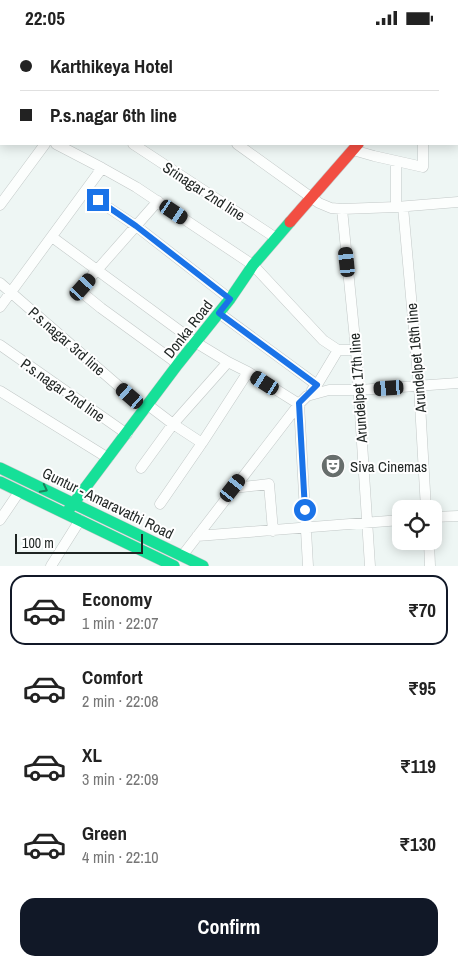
<!DOCTYPE html>
<html lang="en">
<head>
<meta charset="utf-8">
<style>
  :root { --surface:#fff; --page:#f6f6f6; --text:#222; --muted:#767676; --line:#e0e0e0; --accent:#111827 }
  body { margin:0; font-family:"Archivo Narrow",sans-serif; background:var(--page); color:var(--text); height:100vh; display:flex; flex-direction:column; font-size:19px; white-space:nowrap }
  * { box-sizing:border-box; margin:0 }
  p { font-size:16px; color:var(--muted) }
  .icon { flex:none; width:28px; height:28px; fill:none; stroke:currentColor; stroke-width:2; stroke-linecap:round; stroke-linejoin:round }
  .map { position:relative; height:531px; overflow:hidden }
  .details { display:flex; flex-direction:column; background:var(--surface); flex:1 }
  .details>* { flex:none }
  .hud { position:absolute; left:0px; top:0px; width:459px; height:110px; box-shadow:0 2px 12px #0003; display:grid; align-content:center; height:110px; padding:0 20px; background:var(--surface) }
  .controls { position:absolute; left:392px; top:465px; display:grid; gap:10px }
  .controls a { display:grid; place-items:center; width:50px; height:50px; border-radius:10px; background:var(--surface); box-shadow:0 2px 12px #0003; font-size:25px }
  .scale { position:absolute; left:15px; bottom:12px; width:128px; box-sizing:border-box; padding-left:5px; border:2px solid #1e2422; border-top:0; font-size:14px; line-height:18px; white-space:nowrap; color:#1e2422; -webkit-text-stroke:4px #fff; paint-order:stroke }
  .end { position:absolute; width:22px; height:22px; margin:-11px; border:6px solid #1a73e8; background:#fff; box-shadow:0 0 0 2px #fff }
  .from { border-radius:50% }
  .car { position:absolute; width:15px; height:30px; margin:-15px -8px; border-radius:6px; box-shadow:0 0 4px 1px #0007; background:linear-gradient(#222 24%,#8ab4d8 0 40%,#222 0 76%,#8ab4d8 0 86%,#222 0) }
  .hud b { display:flex; align-items:center; gap:18px; height:48px; font-size:19px }
  .hud b+b { border-top:1px solid var(--line) }
  .hud i { width:12px; height:12px; background:var(--text) }
  ul { padding:9px 0 0; list-style:none }
  li { display:flex; align-items:center; gap:15px; height:70px; margin:0 10px 8px; padding:0 10px; border:2px solid transparent; border-radius:15px }
  li div { flex:1 }
  li b { display:block; font-size:19px }
  li em { font-style:normal; font-weight:700 }
  li.on { border-color:var(--accent) }
  li>.icon { width:45px; height:45px; stroke-width:1.5 }
  .primary-button { display:flex; gap:10px; margin-top:auto; padding:10px 20px }
  .primary-button a { flex:1; height:58px; border-radius:15px; background:var(--accent); color:#fff; font-size:20px; font-weight:700; line-height:58px; text-align:center }
  .status { display:flex; justify-content:space-between; align-items:center; height:35px; padding:0 25px; background:var(--surface); direction:ltr }
  .status svg { height:14px; fill:currentColor }
  .map>svg:first-child { display:block }
  .lines { fill:none; stroke-linecap:round; stroke-linejoin:round }
  .street-casing { stroke:#c2c8c7; stroke-width:11 }
  .fast-casing { stroke:#c2c8c7; stroke-width:12 }
  .jam-casing { stroke:#c2c8c7; stroke-width:12 }
  .street { stroke:#fcfefd; stroke-width:10 }
  .fast { stroke:#16e098; stroke-width:11 }
  .jam { stroke:#f24e42; stroke-width:11 }
  .oneway { stroke:#1a825d }
  .route { stroke:#1a73e8; stroke-width:6 }
  .labels { text-anchor:middle; dominant-baseline:central; stroke-width:4; stroke-linejoin:round; paint-order:stroke }
  .street-label { font-size:15px; fill:#1e2422; stroke:#fff }
  .poi-label { font-size:15px; fill:#1e2422; stroke:#fff; text-anchor:start }
</style>
</head>
<body>
<div class="status"><b>22:05</b><svg viewBox="0 0 49 12"><path d="M0 12V9h3v3zM5 12V6h3v6zM10 12V3h3v9zM15 12V0h3v12zM26 1h20v11H26zM47 4h2v5h-2z"/></svg></div>
<div class="map">
<svg width="458" height="531" viewBox="0 0 458 531">
  <rect width="100%" height="100%" fill="#eef6f4"/>
  <g class="lines">
    <g class="street-casing">
      <path id="street" d="M 84,0 L 86,1
        M 215,0 L 217,1
        M 333,0 L 335,1
        M 409,0 L 411,1
        M 0,14 L 1,15
        M 0,75 L 1,76
        M 56,109 L 102,133 L 136,152 L 253,230 L 323,305 L 338,315
        M 133,109 L 276,203
        M 237,109 L 319,168 L 331,173 L 342,174 L 396,172 L 458,167
        M 353,115 L 374,121 L 423,132 L 423,109
        M 85,157 L 136,191 L 230,264
        M 158,166 L 83,251 L 82,256 L 85,260 L 101,273 L 178,329
        M 0,170 L 45,109
        M 396,172 L 396,127
        M 403,172 L 419,351 L 426,474
        M 342,174 L 356,315 L 370,531
        M 52,202 L 195,307 L 228,327 L 248,337 L 299,369 L 308,531
        M 0,248 L 145,374
        M 0,272 L 102,133
        M 219,278 L 317,350
        M 0,310 L 127,399
        M 312,355 L 317,350 L 338,315 L 356,315
        M 0,356 L 108,423
        M 148,370 L 173,389 L 202,408
        M 141,433 L 173,389 L 228,327
        M 233,453 L 269,449 L 273,496
        M 160,469 L 202,408 L 248,337
        M 434,482 L 458,481
        M 0,485 L 19,457
        M 197,501 L 401,485
        M 429,506 L 430,531
        M 182,521 L 299,369 L 307,361 L 329,355 L 359,355 L 458,348
        M 51,531 L 80,485"/>
    </g>
    <g class="fast-casing">
      <path id="fast" d="M 452,1 L 454,0
        M 0,433 L 203,531
        M 0,447 L 174,531
        M 67,477 L 178,329 L 230,264 L 253,230 L 290,187"/>
    </g>
    <g class="jam-casing">
      <path id="jam" d="M 290,187 L 358,109"/>
    </g>
    <use href="#street" class="street"/>
    <use href="#fast" class="fast"/>
    <use href="#jam" class="jam"/>
  </g>
  <defs><path id="oneway-chevron" d="M-2-3.5L2.5 0L-2 3.5" fill="none" stroke-width="1.6" stroke-linecap="round" stroke-linejoin="round" transform="scale(1.25)"/></defs>
  <use class="oneway" href="#oneway-chevron" transform="translate(44 454) rotate(27)"/>
  <g class="lines">
    <path class="route" d="M 98,165 L 136,191 L 230,264 L 219,278 L 317,350 L 299,368 L 305,475"/>
  </g>
  <defs>
    <g id="theatre-disc" transform="scale(1.25)"><circle r="9.5" fill="#676e6c" stroke="#fff"/><path d="M-5-5.5Q0-4 5-5.5V0Q5 5 0 6Q-5 5-5 0ZM-3.3-2.5H-1v1.5H-3.3ZM1-2.5H3.3v1.5H1ZM-2.8 1Q0 5.5 2.8 1Z" fill="#fff"/></g>
  </defs>
  <g fill-rule="evenodd">
    <use href="#theatre-disc" x="333" y="431"/>
  </g>
  <g class="labels">
    <g class="street-label">
      <text transform="translate(204 156) rotate(33)">Srinagar 2nd line</text>
      <text transform="translate(188 294) rotate(-52)">Donka Road</text>
      <text transform="translate(67 306) rotate(41)">P.s.nagar 3rd line</text>
      <text transform="translate(416 323) rotate(-95)">Arundelpet 16th line</text>
      <text transform="translate(358 353) rotate(-94)">Arundelpet 17th line</text>
      <text transform="translate(63 355) rotate(35)">P.s.nagar 2nd line</text>
      <text transform="translate(108 468) rotate(26)">Guntur - Amaravathi Road</text>
    </g>
    <g class="poi-label">
      <text x="350" y="431">Siva Cinemas</text>
    </g>
  </g>
</svg>
<div class="controls">
<a><svg class="icon" aria-label="locate" viewBox="0 0 24 24"><circle cx="12" cy="12" r="6"/><path d="M12 2v4M12 18v4M2 12h4M18 12h4"/></svg></a>
</div>
<div class="scale">100 m</div>
<i class="end from" style="left:305px;top:475px"></i>
<i class="end" style="left:98px;top:165px"></i>
<i class="car" style="left:174px;top:177px;rotate:124deg"></i>
<i class="car" style="left:347px;top:227px;rotate:354deg"></i>
<i class="car" style="left:83px;top:252px;rotate:42deg"></i>
<i class="car" style="left:265px;top:348px;rotate:302deg"></i>
<i class="car" style="left:389px;top:353px;rotate:266deg"></i>
<i class="car" style="left:130px;top:361px;rotate:311deg"></i>
<i class="car" style="left:233px;top:453px;rotate:38deg"></i>
<div class="hud">
<b><i class="from"></i>Karthikeya Hotel</b>
<b><i></i>P.s.nagar 6th line</b>
</div>
</div>
<section class="details">
<ul>
<li class="on"><svg class="icon" aria-label="car" viewBox="0 0 24 24"><path d="M5 17H2v-5l4-1 3-4h7l3 4 3 1v5h-3M9 17h6M6 11h13"/><circle cx="7" cy="17" r="2"/><circle cx="17" cy="17" r="2"/></svg><div><b>Economy</b><p>1 min · 22:07</p></div><em>₹70</em></li>
<li><svg class="icon" aria-label="car" viewBox="0 0 24 24"><path d="M5 17H2v-5l4-1 3-4h7l3 4 3 1v5h-3M9 17h6M6 11h13"/><circle cx="7" cy="17" r="2"/><circle cx="17" cy="17" r="2"/></svg><div><b>Comfort</b><p>2 min · 22:08</p></div><em>₹95</em></li>
<li><svg class="icon" aria-label="car" viewBox="0 0 24 24"><path d="M5 17H2v-5l4-1 3-4h7l3 4 3 1v5h-3M9 17h6M6 11h13"/><circle cx="7" cy="17" r="2"/><circle cx="17" cy="17" r="2"/></svg><div><b>XL</b><p>3 min · 22:09</p></div><em>₹119</em></li>
<li><svg class="icon" aria-label="car" viewBox="0 0 24 24"><path d="M5 17H2v-5l4-1 3-4h7l3 4 3 1v5h-3M9 17h6M6 11h13"/><circle cx="7" cy="17" r="2"/><circle cx="17" cy="17" r="2"/></svg><div><b>Green</b><p>4 min · 22:10</p></div><em>₹130</em></li>
</ul>
<div class="primary-button"><a>Confirm</a></div>
</section>
</body>
</html>
